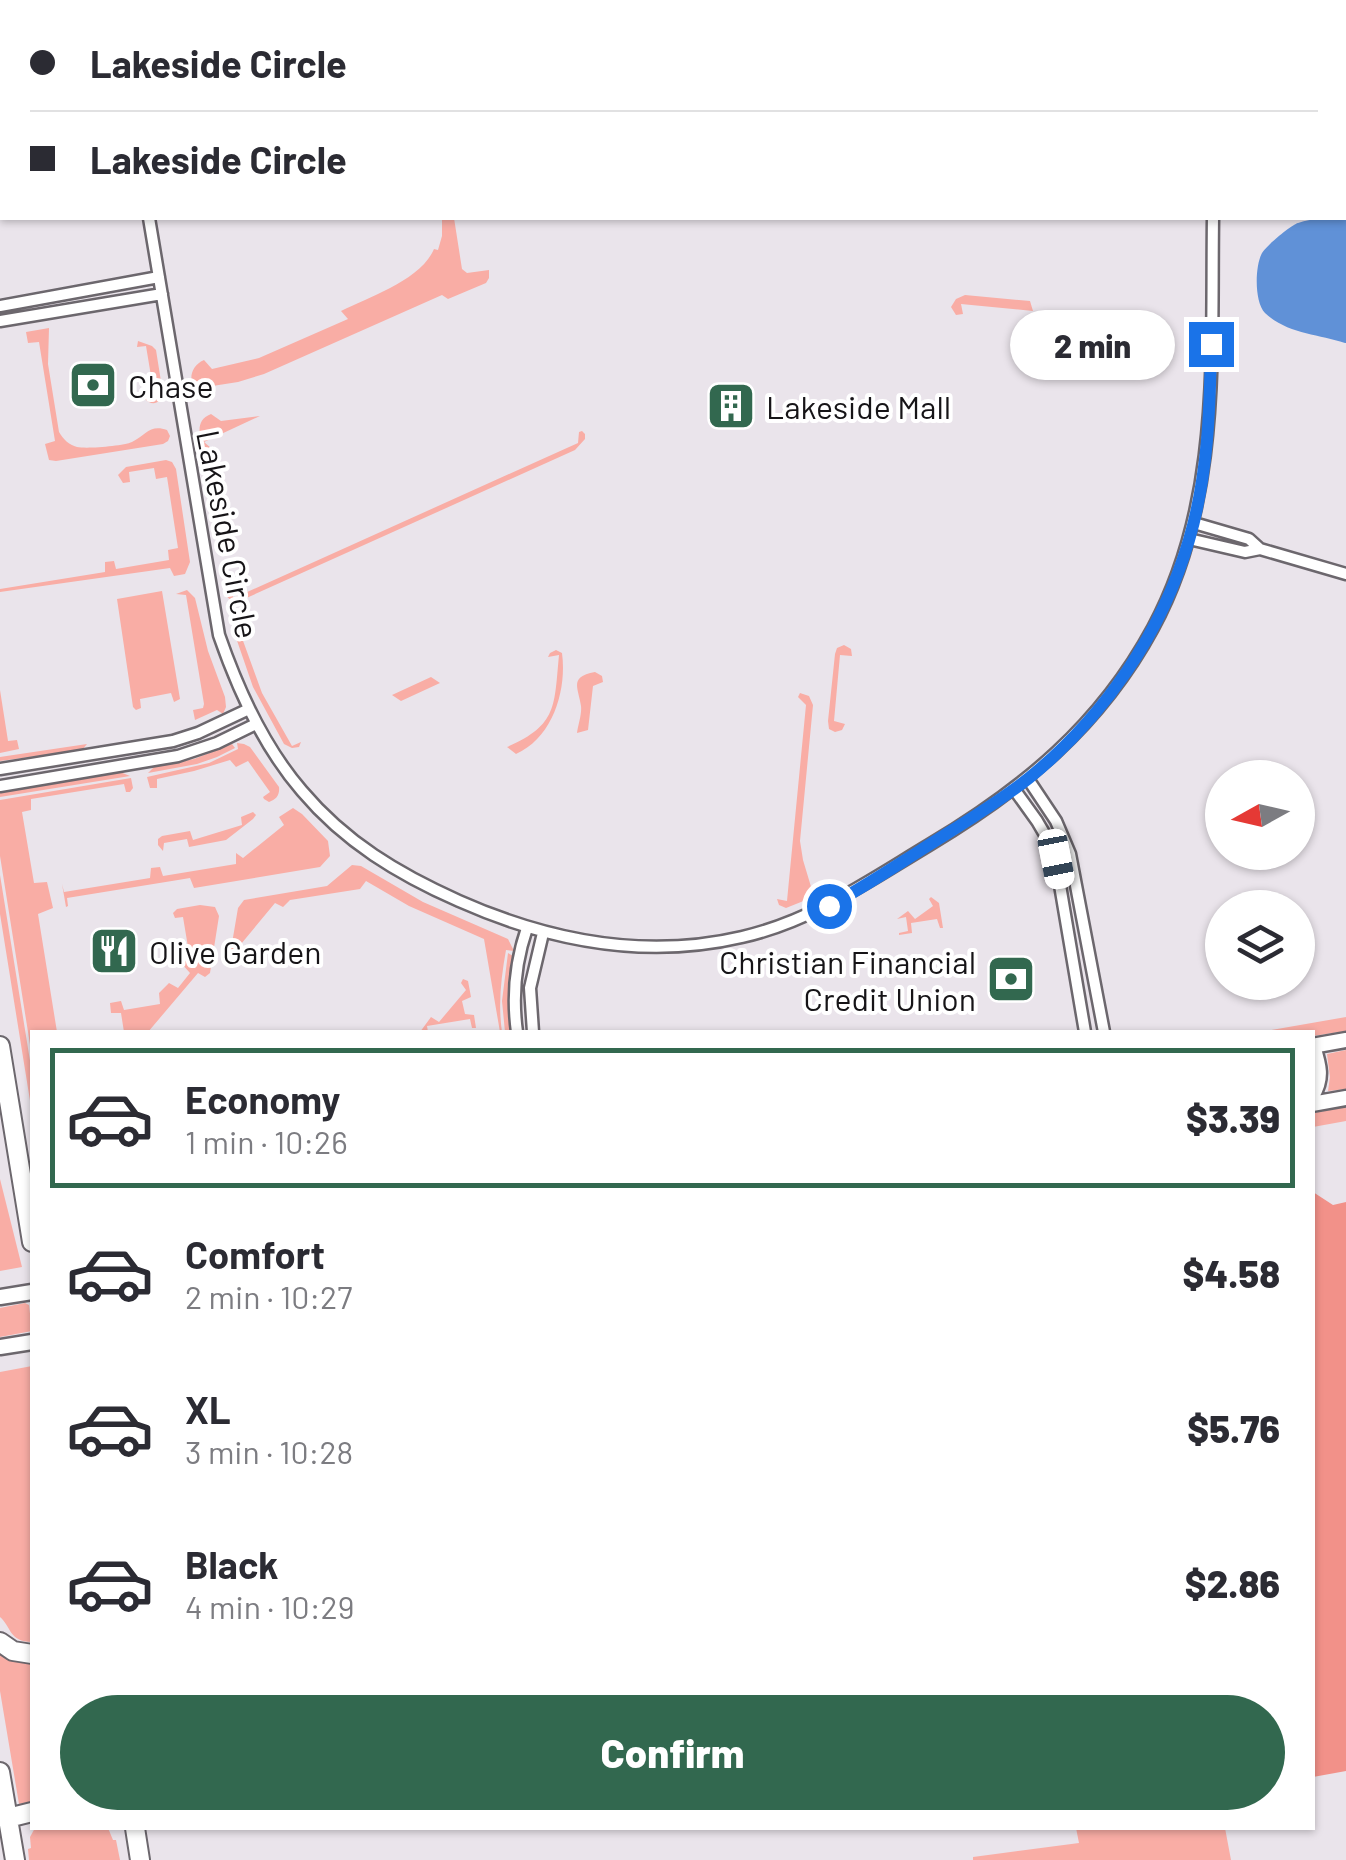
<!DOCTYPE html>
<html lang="en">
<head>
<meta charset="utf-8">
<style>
  :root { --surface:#fff; --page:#f2f2f3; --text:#2b2b33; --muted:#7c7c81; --line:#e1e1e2; --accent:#32684f }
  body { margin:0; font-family:Barlow,sans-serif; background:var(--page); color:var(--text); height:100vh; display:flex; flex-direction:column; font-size:38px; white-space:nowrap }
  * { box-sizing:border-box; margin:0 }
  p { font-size:32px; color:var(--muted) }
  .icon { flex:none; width:55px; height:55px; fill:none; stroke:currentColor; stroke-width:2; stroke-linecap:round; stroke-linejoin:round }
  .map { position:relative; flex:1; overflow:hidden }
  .details { position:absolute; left:30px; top:1030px; width:1285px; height:800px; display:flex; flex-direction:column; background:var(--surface); border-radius:0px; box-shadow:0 2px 8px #0004 }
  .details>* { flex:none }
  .hud { position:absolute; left:0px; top:0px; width:1348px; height:220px; box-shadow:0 2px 8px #0004; display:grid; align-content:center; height:220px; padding:0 30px; background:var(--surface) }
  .needle { width:65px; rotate:262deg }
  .buttons { position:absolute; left:1205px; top:760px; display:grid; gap:20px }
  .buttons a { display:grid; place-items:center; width:110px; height:110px; border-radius:50%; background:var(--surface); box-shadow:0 2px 8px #0004; font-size:50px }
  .end { position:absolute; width:45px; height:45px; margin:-22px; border:12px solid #1a73e8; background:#fff; box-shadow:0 0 0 5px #fff }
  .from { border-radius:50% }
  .bubble { position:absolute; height:70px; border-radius:35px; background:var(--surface); box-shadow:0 2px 8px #0004; font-size:32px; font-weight:800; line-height:70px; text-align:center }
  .car { position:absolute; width:30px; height:60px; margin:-30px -15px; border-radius:12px; box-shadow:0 0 8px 2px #0007; background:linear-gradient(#fff 24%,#345 0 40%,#fff 0 76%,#345 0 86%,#fff 0) }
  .hud b { display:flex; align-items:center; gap:35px; height:95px; font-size:38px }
  .hud b+b { border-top:2px solid var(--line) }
  .hud i { width:25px; height:25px; background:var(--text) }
  ul { padding:18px 0 0; list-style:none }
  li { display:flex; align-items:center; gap:30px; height:140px; margin:0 20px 15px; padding:0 10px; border:5px solid transparent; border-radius:0px }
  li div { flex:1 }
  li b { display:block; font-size:38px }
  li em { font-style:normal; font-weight:800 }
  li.selected { border-color:var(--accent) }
  li>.icon { width:90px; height:90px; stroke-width:1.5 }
  .cta { display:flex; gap:20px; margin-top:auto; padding:20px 30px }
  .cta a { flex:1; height:115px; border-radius:60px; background:var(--accent); color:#fff; font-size:40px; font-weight:800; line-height:115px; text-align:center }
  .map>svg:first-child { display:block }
  .green { fill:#f9ada5 }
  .forest { fill:#f29189 }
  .water { fill:#6091d7 }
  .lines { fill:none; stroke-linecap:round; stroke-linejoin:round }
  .street-casing { stroke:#6c676d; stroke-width:15 }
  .secondary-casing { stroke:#6c676d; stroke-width:19 }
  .highway-casing { stroke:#6c676d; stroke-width:22 }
  .street { stroke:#fff; stroke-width:10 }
  .secondary { stroke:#fff; stroke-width:14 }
  .highway { stroke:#fff; stroke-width:18 }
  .route { stroke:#1a73e8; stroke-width:12 }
  .labels { text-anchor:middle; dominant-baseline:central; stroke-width:8; stroke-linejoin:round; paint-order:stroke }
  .poi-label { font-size:32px; fill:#161417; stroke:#fff; text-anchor:start }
  .street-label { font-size:32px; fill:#161417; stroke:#fff }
</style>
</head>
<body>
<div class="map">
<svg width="1346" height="1860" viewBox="0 0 1346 1860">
  <rect width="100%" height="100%" fill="#eae4eb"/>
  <path class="green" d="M 442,218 L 454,218 L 462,269 L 467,273 L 489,270 L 489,278 L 486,283 L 448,299 L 442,295 L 264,374 L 238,382 L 206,387 L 210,397 C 189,395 184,369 204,360 L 212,369 L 259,358 L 348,319 L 341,311 C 369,297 421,280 434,249 L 438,250 L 442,236 Z
    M 965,295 L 1030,301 L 1033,311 L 961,304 L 963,314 L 956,315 L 951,307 L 956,299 Z
    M 49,328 L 48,364 L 59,432 C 63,439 69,445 77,447 C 87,449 123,446 132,442 C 146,435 150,424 167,430 L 170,436 L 168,441 L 163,444 L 56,461 L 49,460 L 45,444 L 55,441 L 39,342 L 28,343 L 26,332 Z
    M 138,341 L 152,346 L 156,350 L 163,394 C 161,404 151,406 145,399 L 145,397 L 154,394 L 146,346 L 137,347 Z
    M 211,414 L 221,421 L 260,416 L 204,442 L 211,448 L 207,450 L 202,446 C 199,432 196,420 211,414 Z
    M 582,431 L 585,434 L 585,439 L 575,450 L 242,600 L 232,601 L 226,596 L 227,592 L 233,588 L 233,598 L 236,597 L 578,443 L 579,432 Z
    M 166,460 L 172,462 L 176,469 L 190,562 L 185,574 L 174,576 L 170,568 L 0,592 L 0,589 L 105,572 L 105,562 L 114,561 L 116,569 L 169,560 L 168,550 L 178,548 L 167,477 L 156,479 L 154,468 L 129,472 L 130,482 L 123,483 L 118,475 L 126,467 Z
    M 187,590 L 195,598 L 208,651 L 225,697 L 226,707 L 223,714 L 217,710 L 195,720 L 193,710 L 203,708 L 204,704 L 186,595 L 176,594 Z
    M 162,591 L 180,699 L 174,702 L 171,693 L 140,699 L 141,708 L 136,710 L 133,707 L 117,599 Z
    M 242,615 L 246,618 L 236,620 L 238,627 L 262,693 L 292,746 L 301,742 L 299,747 L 292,748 L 284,744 L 253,687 L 233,629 L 235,620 Z
    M 844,645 L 851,649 L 852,656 L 840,655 L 834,721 L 845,724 L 842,730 L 835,732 L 829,729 L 828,721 L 835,654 L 837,648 Z
    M 556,650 L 562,653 C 567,690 553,738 516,754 L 507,747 C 558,725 554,706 559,655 L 548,657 L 550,653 Z
    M 595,672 L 602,676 L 603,682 L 593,686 L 588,730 L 577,733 C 578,725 582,714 581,706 C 578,687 569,677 595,672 Z
    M 431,677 L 440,683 L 401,701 L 392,695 Z
    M 0,690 L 8,741 L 17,740 L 19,749 L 0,753 Z
    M 800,693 L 809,696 L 813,705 L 800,841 L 803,860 L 812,890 L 806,900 L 786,908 L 779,905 L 777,899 L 787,901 L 806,705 L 798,697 Z
    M 237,743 L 244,744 L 250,747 L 279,787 C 280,795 276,800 269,802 L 264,799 L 263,797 L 270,792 L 248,761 L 236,767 L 230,760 L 194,771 L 157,779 L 157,788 L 150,788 L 147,777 L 209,763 L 238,749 Z
    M 87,744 L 82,750 L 0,761 L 0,757 Z
    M 232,744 L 235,748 L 217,757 L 197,764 L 148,773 L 154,767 L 194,759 Z
    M 120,772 L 130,776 L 0,797 L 0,792 Z
    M 131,778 L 133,788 L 130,792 L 126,792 L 124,784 L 31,799 L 31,810 L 22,812 L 34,883 L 47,882 L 53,908 L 38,914 L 57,1032 L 32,1032 L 32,1057 L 0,856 L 0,800 Z
    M 293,808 L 302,814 L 328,841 L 330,856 L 320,867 L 194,888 L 190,878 L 178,880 L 67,898 L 68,906 L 66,907 L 62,884 L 64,892 L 150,878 L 151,868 L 160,867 L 163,876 L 236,864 L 236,853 L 243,858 L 284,825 L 279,817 Z
    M 253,812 L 256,815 L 253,819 L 226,840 L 189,847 L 187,839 L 164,843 L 163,851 L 158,845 L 158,839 L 162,836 L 190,831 L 193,840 L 242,825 L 241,817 Z
    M 352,865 L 361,866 L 423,902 L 508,939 L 514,951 L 506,950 C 501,978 498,1004 502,1032 L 500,1032 L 484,939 L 409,906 L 366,881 L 360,889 L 290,900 L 283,907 L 275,903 L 236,950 L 242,959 L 235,965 L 229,961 L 238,908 L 244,900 L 327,886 Z
    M 0,875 L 32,1073 L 32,1113 L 0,914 Z
    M 931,897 L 939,903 L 943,928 L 940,928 L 937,919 L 911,923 L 912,933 L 899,935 L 899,933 L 908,931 L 906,917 L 897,919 L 908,911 L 915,919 L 933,906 L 929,899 Z
    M 200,905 L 215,907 L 219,916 L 210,973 L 205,977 L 198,973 L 148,1032 L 124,1032 L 121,1013 L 111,1013 L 110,1003 L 121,1001 L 124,1010 L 160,1004 L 159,993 L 169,983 L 178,988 L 190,973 L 181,963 L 190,959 L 183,917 L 175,918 L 173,913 L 177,909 Z
    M 508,953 L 513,956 L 508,988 L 511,1032 L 505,1032 L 502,1001 Z
    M 463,979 L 468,981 L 471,997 L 462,1001 L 465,1014 L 474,1015 L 476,1028 L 472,1028 L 470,1019 L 427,1026 L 428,1032 L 420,1032 L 431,1017 L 439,1022 L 466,990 L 461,983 Z
    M 1346,1017 L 1346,1031 L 1313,1036 L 1312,1032 L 1260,1032 Z
    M 1346,1050 L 1346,1089 L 1328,1091 L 1330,1077 L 1327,1054 Z
    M 1346,1107 L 1346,1121 L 1313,1127 L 1313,1113 Z
    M 0,1179 L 22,1267 L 0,1271 Z
    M 25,1303 L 29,1305 L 32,1331 L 0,1337 L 0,1308 Z
    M 32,1366 L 32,1642 C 9,1642 11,1626 0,1617 L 0,1372 Z
    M 0,1653 L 17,1662 L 32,1664 L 32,1802 L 19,1804 L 0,1691 Z
    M 35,1828 L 108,1828 L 113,1840 L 116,1840 L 120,1860 L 29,1860 L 28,1849 L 31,1848 L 30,1837 Z
    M 1076,1828 L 1225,1828 L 1231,1860 L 973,1860 L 973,1857 L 1079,1843 Z"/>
  <path class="forest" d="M 1313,1192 L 1333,1205 L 1346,1202 L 1346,1771 L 1313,1777 Z"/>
  <path class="water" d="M 1346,206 L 1346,343 L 1345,343 C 1318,334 1287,334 1265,313 C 1254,301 1255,266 1262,253 C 1266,246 1291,225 1298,223 C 1313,218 1330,218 1345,218 Z"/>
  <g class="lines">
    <g class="street-casing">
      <path id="street" d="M 114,0 L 114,2
        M 1214,0 L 1214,2
        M 149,218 L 219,635 C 238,690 263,746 302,791 C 345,842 398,874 459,901 C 549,941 644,960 742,937 C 812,921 869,881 929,845 C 1023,789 1100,726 1153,628 C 1221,502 1211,357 1213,218
        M 0,306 L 159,277
        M 0,321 L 162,294
        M 1194,523 L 1249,539 L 1260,549
        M 1189,539 L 1245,552 L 1260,549 L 1346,574
        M 0,769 L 173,741 L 198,733 L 249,709
        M 1028,779 L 1056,821 L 1070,854 L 1104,1032
        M 0,786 L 178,756 L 217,743 L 256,724
        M 1014,789 L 1037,821 L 1054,850 L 1085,1032
        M 517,1032 C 512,996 515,963 527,928
        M 533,1032 L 530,988 L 543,933"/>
    </g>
    <g class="secondary-casing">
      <path id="secondary" d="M 1312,1046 L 1346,1040
        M 1312,1096 C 1323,1078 1319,1065 1313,1046
        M 1312,1104 L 1346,1098
        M 0,1297 L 32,1292
        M 0,1347 L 32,1342"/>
    </g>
    <g class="highway-casing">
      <path id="highway" d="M 0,1046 L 32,1242
        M 0,1642 L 13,1651 L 32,1654
        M 0,1772 L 15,1860
        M 8,1818 L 32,1812
        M 135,1828 L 140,1860"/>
    </g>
    <use href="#street" class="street"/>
    <use href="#secondary" class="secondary"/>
    <use href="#highway" class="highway"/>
  </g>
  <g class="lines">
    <path class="route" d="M 829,906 C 861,889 891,869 921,850 C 957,827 995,805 1029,778 C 1104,717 1162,633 1189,540 C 1208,476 1210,410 1211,344"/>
  </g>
  <defs>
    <g id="bank-square" transform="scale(2.5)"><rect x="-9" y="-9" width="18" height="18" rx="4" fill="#32684f" stroke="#fff"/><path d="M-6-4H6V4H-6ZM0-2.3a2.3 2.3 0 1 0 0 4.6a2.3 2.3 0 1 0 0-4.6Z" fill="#fff"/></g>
    <g id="building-square" transform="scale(2.5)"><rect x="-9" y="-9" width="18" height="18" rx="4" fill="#32684f" stroke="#fff"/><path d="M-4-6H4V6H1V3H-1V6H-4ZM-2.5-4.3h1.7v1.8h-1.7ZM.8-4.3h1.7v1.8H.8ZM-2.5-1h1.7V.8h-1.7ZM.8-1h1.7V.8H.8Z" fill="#fff"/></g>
    <g id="restaurant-square" transform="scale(2.5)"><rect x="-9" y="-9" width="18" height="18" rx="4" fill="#32684f" stroke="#fff"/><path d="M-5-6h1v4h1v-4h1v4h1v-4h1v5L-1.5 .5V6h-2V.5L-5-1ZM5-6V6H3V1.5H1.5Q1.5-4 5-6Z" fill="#fff"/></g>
  </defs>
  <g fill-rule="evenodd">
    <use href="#bank-square" x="93" y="385"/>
    <use href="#building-square" x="731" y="406"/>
    <use href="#restaurant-square" x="114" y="951"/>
    <use href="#bank-square" x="1011" y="979"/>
  </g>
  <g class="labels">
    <g class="poi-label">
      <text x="128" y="385">Chase</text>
      <text x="766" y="406">Lakeside Mall</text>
      <text x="149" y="951">Olive Garden</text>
      <text x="976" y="961" text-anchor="end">Christian Financial<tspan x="976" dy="37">Credit Union</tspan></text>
    </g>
    <g class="street-label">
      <text transform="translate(229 534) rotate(79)">Lakeside Circle</text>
    </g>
  </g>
</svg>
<div class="buttons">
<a><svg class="needle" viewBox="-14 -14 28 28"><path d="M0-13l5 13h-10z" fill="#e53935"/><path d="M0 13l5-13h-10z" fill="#7c7c81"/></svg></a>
<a><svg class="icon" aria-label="layers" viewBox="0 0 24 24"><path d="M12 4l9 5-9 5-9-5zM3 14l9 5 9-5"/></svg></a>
</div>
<i class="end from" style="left:829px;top:906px"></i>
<i class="end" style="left:1211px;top:344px"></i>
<div class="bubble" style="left:1010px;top:310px;width:165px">2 min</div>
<i class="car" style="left:1056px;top:859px;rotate:169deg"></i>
<div class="hud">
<b><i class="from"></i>Lakeside Circle</b>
<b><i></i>Lakeside Circle</b>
</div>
<section class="details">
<ul>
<li class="selected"><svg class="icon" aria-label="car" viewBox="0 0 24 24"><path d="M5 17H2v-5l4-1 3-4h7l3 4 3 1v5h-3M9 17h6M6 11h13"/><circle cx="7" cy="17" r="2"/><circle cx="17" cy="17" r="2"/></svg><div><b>Economy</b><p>1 min · 10:26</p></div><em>$3.39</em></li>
<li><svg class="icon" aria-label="car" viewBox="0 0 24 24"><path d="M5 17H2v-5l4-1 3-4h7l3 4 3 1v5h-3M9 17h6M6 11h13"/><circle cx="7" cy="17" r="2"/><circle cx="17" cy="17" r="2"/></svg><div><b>Comfort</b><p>2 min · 10:27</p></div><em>$4.58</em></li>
<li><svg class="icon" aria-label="car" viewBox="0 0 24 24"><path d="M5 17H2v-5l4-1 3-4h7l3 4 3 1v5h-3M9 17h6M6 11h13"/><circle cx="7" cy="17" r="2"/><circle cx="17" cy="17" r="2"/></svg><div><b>XL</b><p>3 min · 10:28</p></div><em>$5.76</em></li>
<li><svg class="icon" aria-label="car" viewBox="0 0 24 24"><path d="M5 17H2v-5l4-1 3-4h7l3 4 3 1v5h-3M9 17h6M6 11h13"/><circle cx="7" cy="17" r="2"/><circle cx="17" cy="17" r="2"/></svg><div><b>Black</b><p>4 min · 10:29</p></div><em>$2.86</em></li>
</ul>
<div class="cta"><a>Confirm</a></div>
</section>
</div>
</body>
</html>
